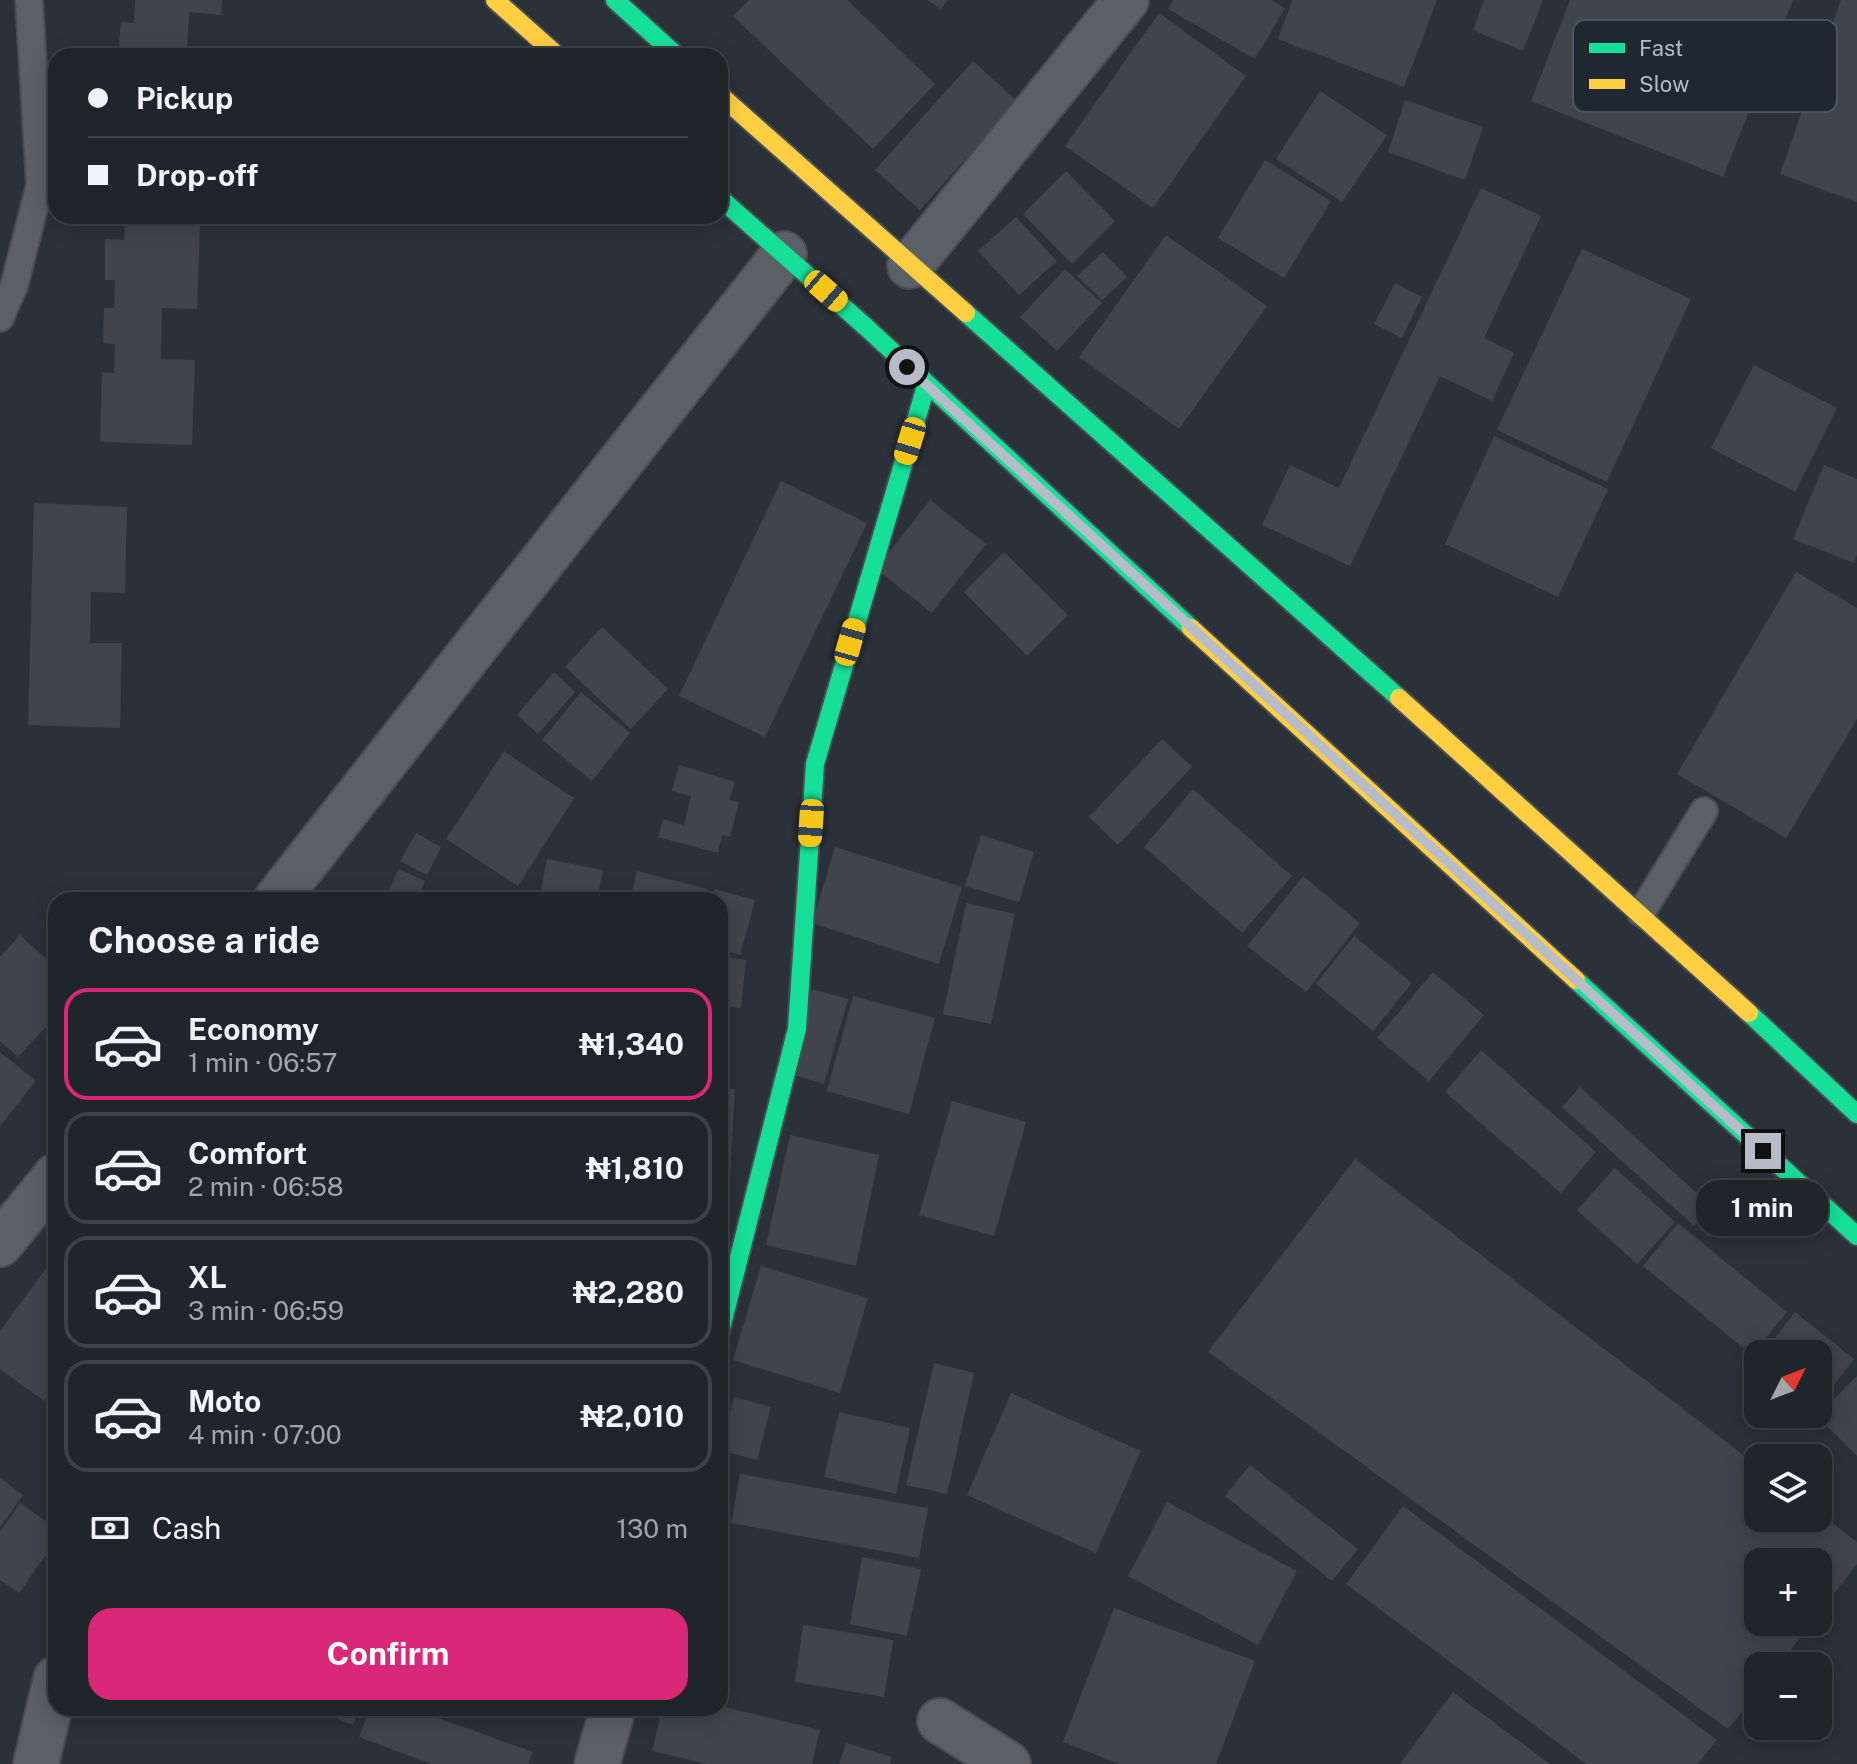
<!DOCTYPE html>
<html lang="en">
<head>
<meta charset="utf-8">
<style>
  :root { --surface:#20252a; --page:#282d32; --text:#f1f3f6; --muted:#a2a5a8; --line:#3d4247; --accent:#db2777 }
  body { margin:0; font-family:"Public Sans",sans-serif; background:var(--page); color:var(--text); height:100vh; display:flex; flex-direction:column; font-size:30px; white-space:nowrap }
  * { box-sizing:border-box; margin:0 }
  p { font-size:26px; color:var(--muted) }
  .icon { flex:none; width:44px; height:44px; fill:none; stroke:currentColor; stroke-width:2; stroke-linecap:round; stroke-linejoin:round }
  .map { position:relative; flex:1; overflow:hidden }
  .drawer { position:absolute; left:48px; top:892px; width:680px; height:824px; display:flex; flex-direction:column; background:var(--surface); border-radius:24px; box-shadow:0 4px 20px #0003,0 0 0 2px var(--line) }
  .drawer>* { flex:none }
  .top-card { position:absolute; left:48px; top:48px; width:680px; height:176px; border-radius:24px; box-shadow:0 4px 20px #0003,0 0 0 2px var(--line); display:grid; align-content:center; height:176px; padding:0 40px; background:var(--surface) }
  .needle { width:52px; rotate:48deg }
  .tools { position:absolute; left:1744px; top:1340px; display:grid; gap:16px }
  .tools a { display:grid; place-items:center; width:88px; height:88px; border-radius:16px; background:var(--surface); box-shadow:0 4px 20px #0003,0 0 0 2px var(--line); font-size:40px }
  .end { position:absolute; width:36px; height:36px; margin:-18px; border:10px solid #b6bdc8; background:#111; box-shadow:0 0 0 4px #111 }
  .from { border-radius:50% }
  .bubble { position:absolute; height:56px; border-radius:24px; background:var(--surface); box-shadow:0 4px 20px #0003,0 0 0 2px var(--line); font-size:26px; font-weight:700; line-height:56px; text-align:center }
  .car { position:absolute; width:24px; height:48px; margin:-24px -12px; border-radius:10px; box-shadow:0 0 6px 2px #0007; background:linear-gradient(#f5c518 24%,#345 0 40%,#f5c518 0 76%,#345 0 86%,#f5c518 0) }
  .top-card b { display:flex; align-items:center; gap:28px; height:76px; font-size:30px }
  .top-card b+b { border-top:2px solid var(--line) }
  .top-card i { width:20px; height:20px; background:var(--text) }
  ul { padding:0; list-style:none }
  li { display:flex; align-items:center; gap:24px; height:112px; margin:0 16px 12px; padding:0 24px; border:4px solid var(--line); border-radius:24px }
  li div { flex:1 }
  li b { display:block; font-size:30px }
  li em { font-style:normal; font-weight:700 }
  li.on { border-color:var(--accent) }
  li>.icon { width:72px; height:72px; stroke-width:1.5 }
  h2 { padding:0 40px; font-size:36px; line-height:96px }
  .pay { display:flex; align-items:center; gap:20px; height:88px; padding:0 40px; font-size:30px }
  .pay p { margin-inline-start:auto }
  .action { display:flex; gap:16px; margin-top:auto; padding:16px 40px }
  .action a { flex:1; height:92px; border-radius:24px; background:var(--accent); color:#fff; font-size:32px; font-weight:700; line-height:92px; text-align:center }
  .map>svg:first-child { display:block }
  .building { fill:#40454b }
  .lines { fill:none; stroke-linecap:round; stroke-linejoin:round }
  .lane-casing { stroke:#494d53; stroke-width:30 }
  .street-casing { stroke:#494d53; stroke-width:48 }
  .fast-casing { stroke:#494d53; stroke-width:22 }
  .slow-casing { stroke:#494d53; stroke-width:22 }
  .lane { stroke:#5b5f66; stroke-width:26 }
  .street { stroke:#5b5f66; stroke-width:44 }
  .fast { stroke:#16e098; stroke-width:18 }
  .slow { stroke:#ffcf43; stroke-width:18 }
  .route { stroke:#b6bdc8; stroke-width:10 }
  .key { fill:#1f2733; stroke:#4c5460; stroke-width:2 }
  .key-label { font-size:22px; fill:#b6bdc8 }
</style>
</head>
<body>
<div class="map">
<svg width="1857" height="1764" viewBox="0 0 1857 1764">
  <rect width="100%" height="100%" fill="#2b3138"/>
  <path class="building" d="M 135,0 L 222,0 L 221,15 L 189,12 L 187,56 L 118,55 L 121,22 L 134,23 Z
    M 749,0 L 847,0 L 935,84 L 873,149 L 733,16 Z
    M 927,0 L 948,0 L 941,9 Z
    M 1173,0 L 1271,0 L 1285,8 L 1255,59 L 1168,9 Z
    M 1292,0 L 1437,0 L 1404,87 L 1278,39 Z
    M 1484,0 L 1543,0 L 1523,51 L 1473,30 Z
    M 1570,0 L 1793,0 L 1723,177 L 1531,101 Z
    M 1841,0 L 1857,0 L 1857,202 L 1780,174 Z
    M 1159,13 L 1246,76 L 1153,208 L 1065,146 Z
    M 973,61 L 1017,101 L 920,210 L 875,170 Z
    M 1320,91 L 1387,135 L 1342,202 L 1276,159 Z
    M 1405,100 L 1483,127 L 1465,180 L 1388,152 Z
    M 1265,160 L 1331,201 L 1284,278 L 1218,238 Z
    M 1066,171 L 1115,221 L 1072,264 L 1023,214 Z
    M 1481,188 L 1541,216 L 1484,338 L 1514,353 L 1492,401 L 1440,376 L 1350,566 L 1262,525 L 1290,465 L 1339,488 Z
    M 1016,217 L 1057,261 L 1019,295 L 978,251 Z
    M 125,221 L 200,223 L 197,309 L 162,308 L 161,359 L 195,360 L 192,445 L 100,442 L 102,372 L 114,373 L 115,344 L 103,343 L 104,308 L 114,308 L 115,280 L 105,280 L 105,239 L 124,240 Z
    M 1166,235 L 1267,306 L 1179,429 L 1079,357 Z
    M 1582,249 L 1691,299 L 1607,482 L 1497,430 Z
    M 1103,252 L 1127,277 L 1102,300 L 1077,276 Z
    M 1065,269 L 1102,303 L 1057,351 L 1020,317 Z
    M 1395,283 L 1422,297 L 1402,338 L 1374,324 Z
    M 1754,365 L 1837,408 L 1795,492 L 1711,448 Z
    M 1494,436 L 1608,489 L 1558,597 L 1445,544 Z
    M 1824,465 L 1857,479 L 1857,555 L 1854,563 L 1793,539 Z
    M 781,481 L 867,523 L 765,737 L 679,696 Z
    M 930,500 L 986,544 L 932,613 L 876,569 Z
    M 34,503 L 127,507 L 125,593 L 91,592 L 90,643 L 122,643 L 120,728 L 28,725 Z
    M 1004,552 L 1068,615 L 1027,656 L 964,592 Z
    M 1796,572 L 1857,608 L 1857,719 L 1786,838 L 1677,774 Z
    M 602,627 L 668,689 L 631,729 L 565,667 Z
    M 554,672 L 575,692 L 538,734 L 517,715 Z
    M 581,692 L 630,733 L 592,781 L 542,740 Z
    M 1162,739 L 1192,767 L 1118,845 L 1089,817 Z
    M 504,751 L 574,798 L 518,886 L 446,839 Z
    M 679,765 L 735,782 L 729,800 L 739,802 L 730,837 L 722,835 L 718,853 L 658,837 L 663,819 L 684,825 L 691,796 L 672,791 Z
    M 1193,789 L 1292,876 L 1242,933 L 1144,847 Z
    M 416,833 L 441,847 L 427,875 L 400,861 Z
    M 981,835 L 1034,852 L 1019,902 L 965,886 Z
    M 835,847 L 962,887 L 939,964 L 812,923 Z
    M 547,859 L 603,870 L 597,900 L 539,900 Z
    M 399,869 L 425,881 L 416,900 L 384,900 Z
    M 637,871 L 708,889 L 705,900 L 630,900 Z
    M 1303,876 L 1360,923 L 1306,992 L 1247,946 Z
    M 714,889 L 755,900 L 740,955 L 720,949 L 720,900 L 711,900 Z
    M 966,903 L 1015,914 L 991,1024 L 943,1014 Z
    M 20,935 L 56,968 L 56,1016 L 18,1057 L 0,1041 L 0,957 Z
    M 1354,936 L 1412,983 L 1373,1031 L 1316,984 Z
    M 720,956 L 746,960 L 741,1008 L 720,1006 Z
    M 1433,972 L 1484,1015 L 1429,1081 L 1377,1038 Z
    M 812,989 L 848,999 L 824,1084 L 787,1073 Z
    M 853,996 L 935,1018 L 909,1114 L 827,1091 Z
    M 1481,1050 L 1596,1152 L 1561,1193 L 1445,1092 Z
    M 0,1052 L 36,1081 L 0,1126 Z
    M 1580,1087 L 1711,1206 L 1694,1226 L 1562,1107 Z
    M 720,1088 L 735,1089 L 728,1212 L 720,1211 Z
    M 952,1101 L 1026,1122 L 994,1236 L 919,1215 Z
    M 790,1135 L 879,1155 L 856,1266 L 766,1245 Z
    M 1355,1159 L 1758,1466 L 1758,1518 L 1818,1518 L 1818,1512 L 1857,1542 L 1857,1564 L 1818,1614 L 1818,1562 L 1758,1562 L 1758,1622 L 1812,1622 L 1778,1666 L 1758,1666 L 1758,1691 L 1728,1729 L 1208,1352 Z
    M 1615,1168 L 1675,1222 L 1637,1264 L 1577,1210 Z
    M 1678,1223 L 1787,1312 L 1752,1355 L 1643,1266 Z
    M 56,1255 L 56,1385 L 44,1401 L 0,1369 L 0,1331 Z
    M 761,1266 L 868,1298 L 840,1393 L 733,1360 Z
    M 1795,1312 L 1854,1359 L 1821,1402 L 1818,1354 L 1763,1354 Z
    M 934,1363 L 974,1373 L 947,1494 L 906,1485 Z
    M 1857,1376 L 1857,1456 L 1817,1416 Z
    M 1011,1393 L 1141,1451 L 1096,1553 L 967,1495 Z
    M 734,1397 L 771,1407 L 757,1460 L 720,1450 Z
    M 839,1412 L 910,1428 L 896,1494 L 824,1477 Z
    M 1250,1465 L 1358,1549 L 1332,1581 L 1225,1496 Z
    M 740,1474 L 928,1508 L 919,1558 L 731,1523 Z
    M 0,1478 L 23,1495 L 0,1527 Z
    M 1167,1502 L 1297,1571 L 1258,1645 L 1128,1576 Z
    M 20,1503 L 56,1528 L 56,1540 L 19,1593 L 0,1580 L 0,1532 Z
    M 1403,1506 L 1717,1740 L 1697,1764 L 1586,1764 L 1346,1584 Z
    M 862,1557 L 921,1569 L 907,1636 L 850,1624 Z
    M 1114,1608 L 1255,1661 L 1216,1764 L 1120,1764 L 1063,1742 Z
    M 803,1625 L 893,1640 L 884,1697 L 795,1682 Z
    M 1453,1692 L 1550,1764 L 1400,1764 Z
    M 720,1706 L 820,1730 L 812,1764 L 707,1764 L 652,1751 L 662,1708 Z
    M 311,1708 L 360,1708 L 353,1725 Z
    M 370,1708 L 410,1708 L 533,1752 L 528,1764 L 432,1764 L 359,1737 Z
    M 846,1743 L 892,1757 L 890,1764 L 839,1764 Z"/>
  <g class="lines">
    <g class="lane-casing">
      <path id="lane" d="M 0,318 L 14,286 L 40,185 L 29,0
        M 1641,913 L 1704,811"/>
    </g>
    <g class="street-casing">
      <path id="street" d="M 910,266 L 1126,0
        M 276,900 L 784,254
        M 0,1244 L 56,1176
        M 940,1721 L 1008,1764
        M 36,1764 L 56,1679
        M 597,1764 L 613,1708"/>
    </g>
    <g class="fast-casing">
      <path id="fast" d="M 615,0 L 677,56
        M 720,198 L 867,328 L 1191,628
        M 966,313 L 1399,698
        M 1576,980 L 1857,1236
        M 1749,1013 L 1857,1114
        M 720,1332 L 797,1029 L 815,764 L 926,386"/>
    </g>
    <g class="slow-casing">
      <path id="slow" d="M 495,0 L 558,56
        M 720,95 L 966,313
        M 1191,628 L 1576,980
        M 1399,698 L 1749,1013"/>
    </g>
    <use href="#lane" class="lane"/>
    <use href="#street" class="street"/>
    <use href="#fast" class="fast"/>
    <use href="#slow" class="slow"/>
  </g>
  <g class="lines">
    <path class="route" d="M 907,367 L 1763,1151"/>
  </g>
  <rect x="1573" y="20" width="264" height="92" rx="12" class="key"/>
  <rect x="1589" y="43" width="36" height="10" fill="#16e098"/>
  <rect x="1589" y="79" width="36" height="10" fill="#ffcf43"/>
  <g class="key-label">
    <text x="1639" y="56">Fast</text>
    <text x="1639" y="92">Slow</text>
  </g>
</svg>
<div class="tools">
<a><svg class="needle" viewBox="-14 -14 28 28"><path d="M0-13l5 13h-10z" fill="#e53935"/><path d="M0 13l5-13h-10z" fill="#a2a5a8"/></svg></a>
<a><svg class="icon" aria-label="layers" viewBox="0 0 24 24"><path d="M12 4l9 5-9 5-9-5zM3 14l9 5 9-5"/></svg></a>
<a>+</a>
<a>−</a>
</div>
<i class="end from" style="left:907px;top:367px"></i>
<i class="end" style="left:1763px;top:1151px"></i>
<div class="bubble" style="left:1696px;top:1180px;width:132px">1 min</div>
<i class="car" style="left:826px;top:291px;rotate:131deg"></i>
<i class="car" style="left:910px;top:441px;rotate:197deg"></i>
<i class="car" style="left:850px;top:642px;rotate:16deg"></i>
<i class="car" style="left:811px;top:823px;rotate:184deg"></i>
<div class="top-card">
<b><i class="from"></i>Pickup</b>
<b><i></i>Drop-off</b>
</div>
<section class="drawer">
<h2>Choose a ride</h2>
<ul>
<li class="on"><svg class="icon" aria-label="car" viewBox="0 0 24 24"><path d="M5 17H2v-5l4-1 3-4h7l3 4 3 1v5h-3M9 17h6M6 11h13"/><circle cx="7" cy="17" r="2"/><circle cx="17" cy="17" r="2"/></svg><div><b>Economy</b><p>1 min · 06:57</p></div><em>₦1,340</em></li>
<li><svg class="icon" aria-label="car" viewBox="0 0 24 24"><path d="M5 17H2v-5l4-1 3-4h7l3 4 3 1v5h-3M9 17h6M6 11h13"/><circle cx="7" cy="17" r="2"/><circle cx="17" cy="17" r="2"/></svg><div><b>Comfort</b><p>2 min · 06:58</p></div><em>₦1,810</em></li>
<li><svg class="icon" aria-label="car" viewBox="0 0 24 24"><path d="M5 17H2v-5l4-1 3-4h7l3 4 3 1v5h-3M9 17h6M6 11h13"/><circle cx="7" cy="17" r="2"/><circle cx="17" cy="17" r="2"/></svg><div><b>XL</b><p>3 min · 06:59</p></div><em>₦2,280</em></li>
<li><svg class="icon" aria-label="car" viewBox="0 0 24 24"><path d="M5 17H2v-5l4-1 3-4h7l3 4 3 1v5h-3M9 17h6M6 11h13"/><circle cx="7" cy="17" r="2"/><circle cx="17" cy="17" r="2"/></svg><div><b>Moto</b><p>4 min · 07:00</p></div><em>₦2,010</em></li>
</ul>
<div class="pay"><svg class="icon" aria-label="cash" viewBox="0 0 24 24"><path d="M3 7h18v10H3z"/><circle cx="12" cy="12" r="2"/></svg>Cash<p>130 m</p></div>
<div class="action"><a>Confirm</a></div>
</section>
</div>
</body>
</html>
